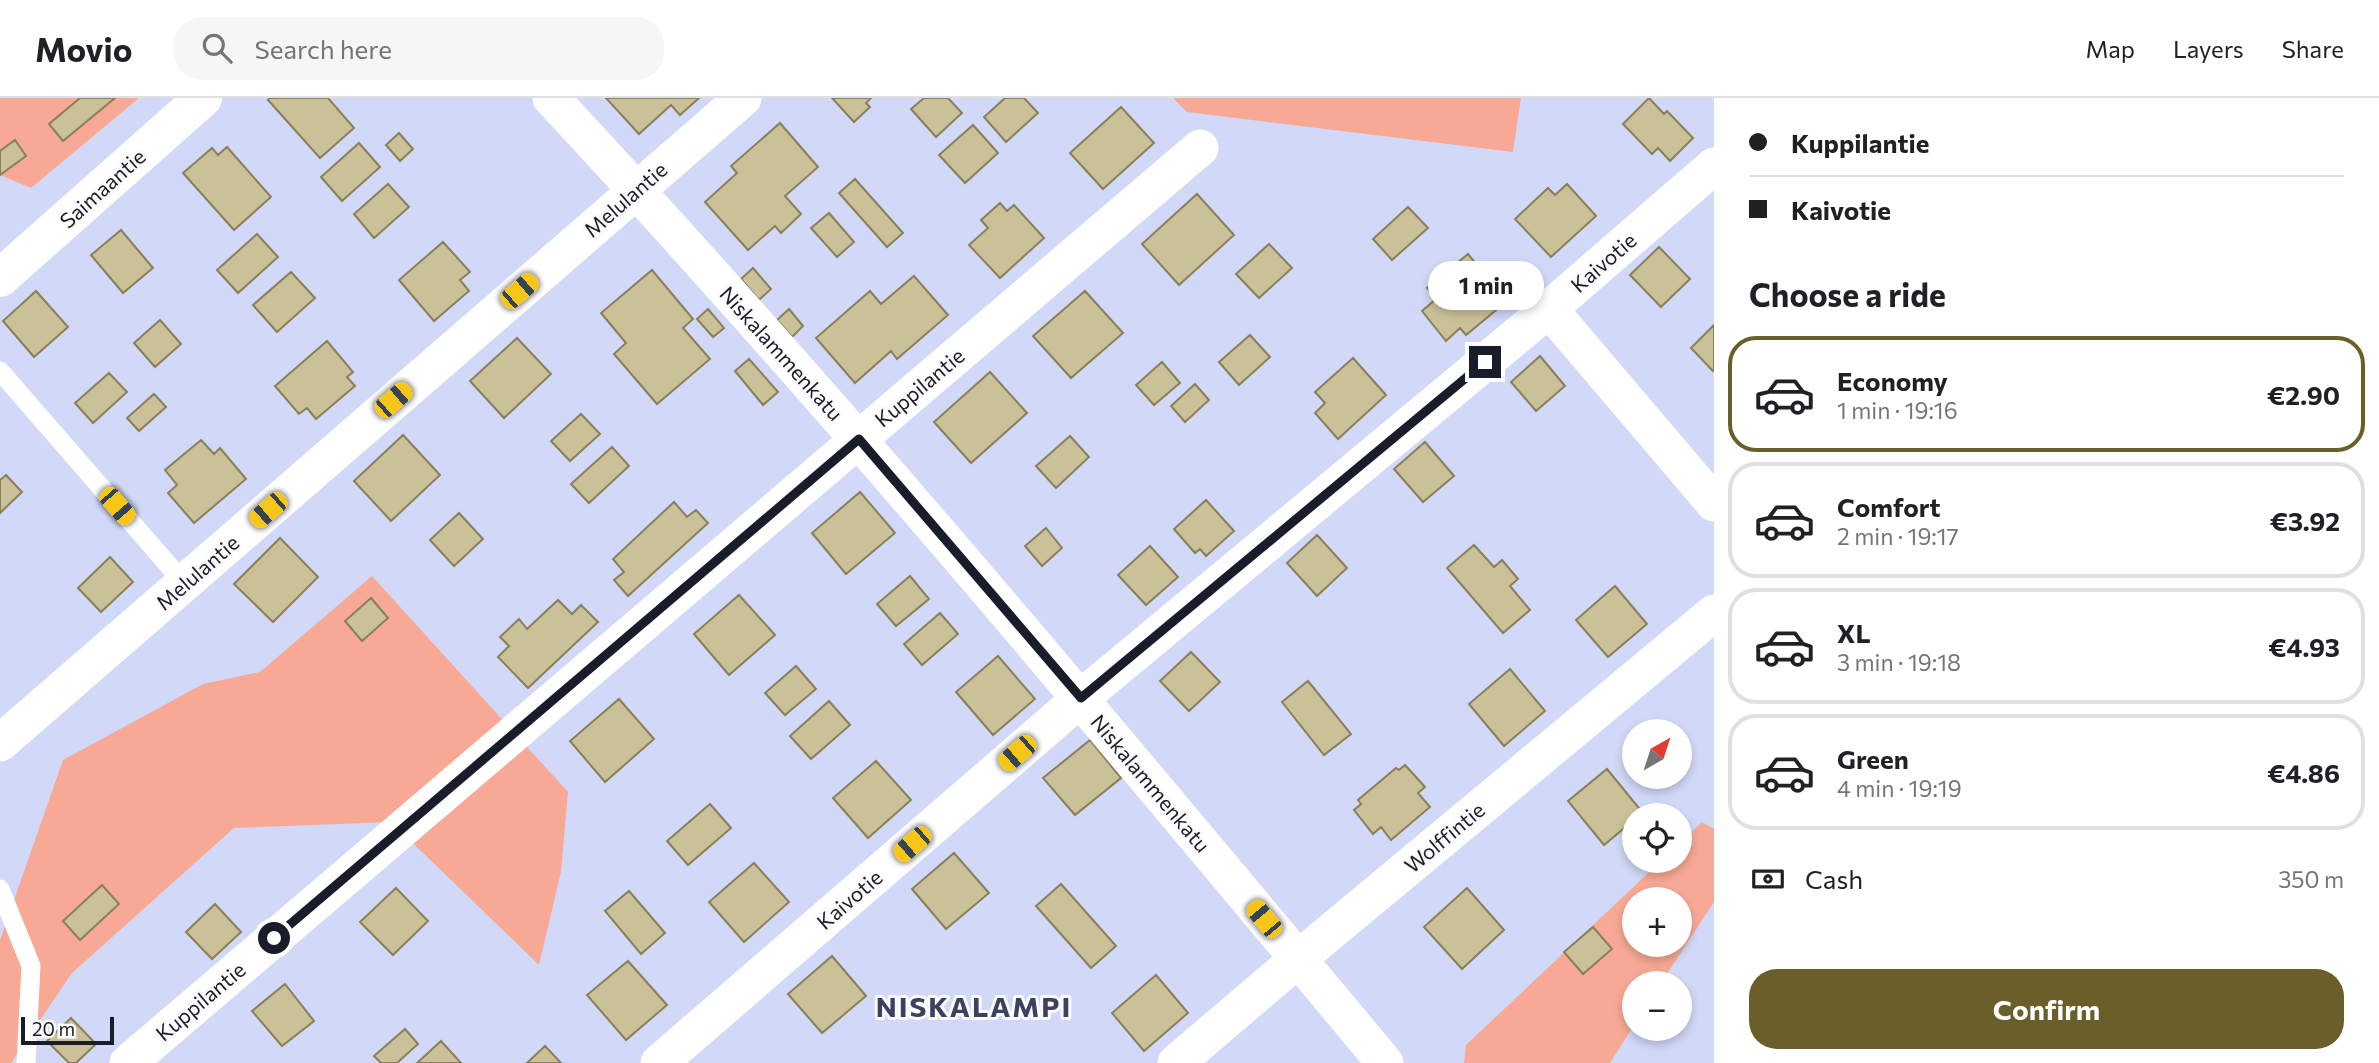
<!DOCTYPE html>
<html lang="en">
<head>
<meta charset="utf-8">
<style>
  :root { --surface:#fff; --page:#f6f6f6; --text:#202124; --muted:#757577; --line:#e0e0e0; --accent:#6a5e2a }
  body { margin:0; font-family:Commissioner,sans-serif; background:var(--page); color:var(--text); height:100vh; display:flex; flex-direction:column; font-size:26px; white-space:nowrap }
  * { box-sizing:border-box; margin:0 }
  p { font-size:23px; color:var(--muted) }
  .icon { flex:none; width:38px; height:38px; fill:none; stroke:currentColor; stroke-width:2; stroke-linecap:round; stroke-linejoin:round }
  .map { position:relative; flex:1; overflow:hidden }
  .sheet { display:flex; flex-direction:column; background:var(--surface); width:665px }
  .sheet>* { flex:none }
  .top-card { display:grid; align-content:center; height:154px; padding:0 35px; background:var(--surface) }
  .needle { width:46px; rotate:39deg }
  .buttons { position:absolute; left:1622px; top:621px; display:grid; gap:14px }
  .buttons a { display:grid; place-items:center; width:70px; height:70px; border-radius:50%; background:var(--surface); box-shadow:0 4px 10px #0003; font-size:35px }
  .scale { position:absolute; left:21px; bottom:18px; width:93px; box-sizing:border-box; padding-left:7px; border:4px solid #191c29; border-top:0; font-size:19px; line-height:24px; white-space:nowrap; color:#191c29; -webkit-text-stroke:5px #fbfbfb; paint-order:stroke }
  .end { position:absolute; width:32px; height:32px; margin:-16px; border:9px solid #191c29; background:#fff; box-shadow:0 0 0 4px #fff }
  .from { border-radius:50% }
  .bubble { position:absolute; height:49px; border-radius:24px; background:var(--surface); box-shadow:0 4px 10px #0003; font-size:23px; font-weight:700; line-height:49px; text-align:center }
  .car { position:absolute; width:21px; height:42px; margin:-21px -10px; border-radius:9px; box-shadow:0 0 5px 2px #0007; background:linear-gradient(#f5c518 24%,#345 0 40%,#f5c518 0 76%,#345 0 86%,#f5c518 0) }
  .top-card b { display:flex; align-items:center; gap:24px; height:66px; font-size:26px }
  .top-card b+b { border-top:2px solid var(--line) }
  .top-card i { width:18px; height:18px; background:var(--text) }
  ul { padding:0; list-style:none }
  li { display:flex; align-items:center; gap:21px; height:116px; margin:0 14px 10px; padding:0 21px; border:4px solid var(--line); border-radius:28px }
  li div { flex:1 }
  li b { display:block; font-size:26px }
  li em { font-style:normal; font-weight:700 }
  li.current { border-color:var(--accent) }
  li>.icon { width:63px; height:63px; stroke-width:1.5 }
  h2 { padding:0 35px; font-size:32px; line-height:84px }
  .pay { display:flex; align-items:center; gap:18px; height:77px; padding:0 35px; font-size:26px }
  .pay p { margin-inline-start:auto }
  .cta { display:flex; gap:14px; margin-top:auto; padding:14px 35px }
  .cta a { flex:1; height:80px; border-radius:28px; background:var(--accent); color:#fff; font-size:28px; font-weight:700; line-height:80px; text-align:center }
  header { display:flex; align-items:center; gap:42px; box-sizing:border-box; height:98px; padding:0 35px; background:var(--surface); border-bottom:2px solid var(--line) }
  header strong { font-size:33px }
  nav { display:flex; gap:38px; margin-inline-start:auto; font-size:24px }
  .search { width:490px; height:63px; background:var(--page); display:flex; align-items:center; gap:18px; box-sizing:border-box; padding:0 24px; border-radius:28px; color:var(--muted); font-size:26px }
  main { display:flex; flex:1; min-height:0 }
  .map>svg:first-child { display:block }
  .green { fill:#f7a995; fill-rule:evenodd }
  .building { fill:#cbc199; stroke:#897f59; stroke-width:2 }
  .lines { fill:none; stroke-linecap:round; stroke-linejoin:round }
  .service { stroke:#fff; stroke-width:19 }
  .minor { stroke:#fff; stroke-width:37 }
  .tertiary { stroke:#fff; stroke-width:38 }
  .route { stroke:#191c29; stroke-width:9 }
  .labels { text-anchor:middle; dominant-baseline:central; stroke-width:6; stroke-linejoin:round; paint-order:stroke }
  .street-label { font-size:21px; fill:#191c29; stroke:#fbfbfb }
  .district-label { font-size:28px; font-weight:bold; letter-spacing:2px; fill:#3b4160; stroke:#fbfbfb }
</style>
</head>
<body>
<header>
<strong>Movio</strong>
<div class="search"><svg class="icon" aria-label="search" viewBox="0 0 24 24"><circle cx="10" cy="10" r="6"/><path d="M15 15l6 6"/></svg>Search here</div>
<nav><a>Map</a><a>Layers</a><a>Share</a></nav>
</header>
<main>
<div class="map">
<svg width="1714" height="965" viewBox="0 0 1714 965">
  <rect width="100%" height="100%" fill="#d2d9f8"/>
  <path class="green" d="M 0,0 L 139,0 L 31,90 L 0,77 Z
    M 1173,0 L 1521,0 L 1513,54 L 1187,14 Z
    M 372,478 L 568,694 L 561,774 L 539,867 L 391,724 L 234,730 L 72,875 L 11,965 L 0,965 L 0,842 L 63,662 L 203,586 L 260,574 Z
    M 1702,724 L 1714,731 L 1714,804 L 1661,885 L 1634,886 L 1634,927 L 1610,965 L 1464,965 L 1466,947 L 1661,763 L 1680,763 L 1680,745 ZM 1634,802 L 1680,802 L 1680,847 L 1634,847 Z"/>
  <path class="building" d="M 80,0 L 115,0 L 63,43 L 49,26 Z
    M 270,0 L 328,0 L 354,30 L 320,60 L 268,2 Z
    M 606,0 L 699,0 L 680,17 L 671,7 L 639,36 Z
    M 832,0 L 871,0 L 866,5 L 870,9 L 854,24 Z
    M 924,0 L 948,0 L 962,15 L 936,39 L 911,11 Z
    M 1005,0 L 1024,0 L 1038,15 L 1006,44 L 984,19 Z
    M 1649,0 L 1664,16 L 1667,13 L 1693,40 L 1670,63 L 1658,50 L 1652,56 L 1623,26 Z
    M 1121,9 L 1154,45 L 1103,91 L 1070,55 Z
    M 780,25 L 818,69 L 785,98 L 801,116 L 781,135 L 775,128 L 748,152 L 705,104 L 737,75 L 731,68 Z
    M 973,27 L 998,55 L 965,85 L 939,57 Z
    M 399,35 L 413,51 L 400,63 L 386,47 Z
    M 15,42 L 26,58 L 0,77 L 0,53 Z
    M 359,45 L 380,69 L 342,103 L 321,79 Z
    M 227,49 L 271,99 L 234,132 L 183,75 L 212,50 L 218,57 Z
    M 855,81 L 903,135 L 887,149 L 839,95 Z
    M 388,86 L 409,109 L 374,140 L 354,116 Z
    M 1567,86 L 1596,118 L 1551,159 L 1515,121 L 1548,90 L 1555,97 Z
    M 1197,96 L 1234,137 L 1179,187 L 1142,146 Z
    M 1000,105 L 1007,113 L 1014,107 L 1044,140 L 1000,180 L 969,147 L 988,130 L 981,122 Z
    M 1408,109 L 1428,130 L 1392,162 L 1373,141 Z
    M 829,115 L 854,144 L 837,159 L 811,130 Z
    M 121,132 L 153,170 L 123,195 L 91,157 Z
    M 257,136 L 278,159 L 238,195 L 217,172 Z
    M 443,144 L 470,174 L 460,182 L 469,193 L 434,223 L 399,182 Z
    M 1269,146 L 1292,170 L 1259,200 L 1236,176 Z
    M 1659,149 L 1690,181 L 1661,209 L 1630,177 Z
    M 1468,156 L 1507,203 L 1466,237 L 1460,230 L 1446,243 L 1422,213 L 1436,201 L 1427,190 Z
    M 753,170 L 771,191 L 759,202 L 741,181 Z
    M 652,172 L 693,221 L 683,230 L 710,261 L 657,306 L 614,256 L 626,245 L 601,215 Z
    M 291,174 L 315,200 L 277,234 L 253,207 Z
    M 914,178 L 948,217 L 897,261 L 891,253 L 855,285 L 816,240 L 870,193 L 881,206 Z
    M 36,193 L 68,229 L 34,259 L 3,223 Z
    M 1085,193 L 1123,235 L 1071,280 L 1033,238 Z
    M 708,211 L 724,230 L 713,239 L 697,221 Z
    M 789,211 L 803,228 L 792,239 L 777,222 Z
    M 160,222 L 181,246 L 155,269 L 134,245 Z
    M 1714,227 L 1714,272 L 1713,273 L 1691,250 Z
    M 1250,237 L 1270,259 L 1239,287 L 1219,264 Z
    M 517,240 L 551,276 L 504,320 L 470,283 Z
    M 327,243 L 353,274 L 347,279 L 355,288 L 316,321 L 307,310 L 299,316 L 275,288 Z
    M 1540,258 L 1565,288 L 1536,313 L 1511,284 Z
    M 1353,260 L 1386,297 L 1338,341 L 1315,315 L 1325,305 L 1315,294 Z
    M 749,261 L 778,294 L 763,307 L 735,273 Z
    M 1162,264 L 1180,285 L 1154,307 L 1136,287 Z
    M 990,274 L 1027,315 L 971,365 L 934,324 Z
    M 109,275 L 127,294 L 93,325 L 75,305 Z
    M 1195,286 L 1209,302 L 1185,324 L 1171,308 Z
    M 154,296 L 166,309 L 139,333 L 127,320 Z
    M 581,316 L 600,336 L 570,363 L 551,343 Z
    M 403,337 L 440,377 L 391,423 L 354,383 Z
    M 1070,338 L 1089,359 L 1056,390 L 1036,368 Z
    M 201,342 L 214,356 L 220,350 L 246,381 L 194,425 L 168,395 L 177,387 L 165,372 Z
    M 1425,344 L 1454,378 L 1423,404 L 1394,371 Z
    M 612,349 L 629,368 L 589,405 L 571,386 Z
    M 6,377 L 22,394 L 0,415 L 0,382 Z
    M 860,394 L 895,435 L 846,476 L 812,435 Z
    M 1206,402 L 1234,433 L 1206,458 L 1200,451 L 1195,455 L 1174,431 Z
    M 674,404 L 687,419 L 696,412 L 708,425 L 628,498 L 614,482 L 624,474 L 613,461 Z
    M 459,415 L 483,441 L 454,468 L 430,442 Z
    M 1046,430 L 1062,450 L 1042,468 L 1025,448 Z
    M 1317,437 L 1347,470 L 1317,498 L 1287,465 Z
    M 280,440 L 318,479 L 273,524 L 234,486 Z
    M 1474,447 L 1494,469 L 1502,462 L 1518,481 L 1510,488 L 1530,512 L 1503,535 L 1447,470 Z
    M 1150,448 L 1178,479 L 1146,507 L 1118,477 Z
    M 110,459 L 133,484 L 101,514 L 78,490 Z
    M 910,478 L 929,501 L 896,528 L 877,506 Z
    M 1615,488 L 1647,526 L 1608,559 L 1576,522 Z
    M 739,497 L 775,537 L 729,577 L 694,536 Z
    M 371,500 L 388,520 L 362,543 L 345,523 Z
    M 558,502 L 572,516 L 581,507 L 598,524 L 528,590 L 498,559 L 509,548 L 500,539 L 519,521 L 527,531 Z
    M 940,515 L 958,536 L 922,567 L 904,546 Z
    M 1191,554 L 1220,584 L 1189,613 L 1160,583 Z
    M 998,558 L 1035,601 L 993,637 L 956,594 Z
    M 796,568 L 816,591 L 785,617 L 765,595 Z
    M 1510,571 L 1545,613 L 1504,648 L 1469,606 Z
    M 1308,583 L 1351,636 L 1324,657 L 1282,604 Z
    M 619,601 L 654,641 L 605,684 L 570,643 Z
    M 829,603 L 850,627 L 811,661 L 790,638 Z
    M 1090,642 L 1121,680 L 1075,717 L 1043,680 Z
    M 876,663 L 911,702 L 868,740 L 833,700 Z
    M 1405,667 L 1425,689 L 1418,695 L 1430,709 L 1391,742 L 1381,729 L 1373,736 L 1354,712 L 1361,706 L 1358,702 L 1396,670 L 1399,672 Z
    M 1607,671 L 1643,715 L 1634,718 L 1634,722 L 1604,747 L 1568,703 Z
    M 710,706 L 731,730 L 688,767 L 667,743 Z
    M 954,755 L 989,795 L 946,831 L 912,791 Z
    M 754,765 L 789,804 L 744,844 L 709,804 Z
    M 1061,786 L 1116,848 L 1091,870 L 1036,808 Z
    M 102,787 L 119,806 L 80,842 L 63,823 Z
    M 396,790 L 428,823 L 393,857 L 360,824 Z
    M 1467,790 L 1504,832 L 1462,871 L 1424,829 Z
    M 629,793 L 665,835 L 641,856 L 605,813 Z
    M 215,806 L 241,834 L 212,861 L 186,834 Z
    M 1593,829 L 1612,851 L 1583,876 L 1564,854 Z
    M 832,858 L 866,898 L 822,935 L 788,896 Z
    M 628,863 L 667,907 L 626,942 L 587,897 Z
    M 1156,877 L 1188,915 L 1144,953 L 1112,915 Z
    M 285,886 L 314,923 L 282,948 L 252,913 Z
    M 71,920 L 96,946 L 76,965 L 69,965 L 47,943 Z
    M 405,931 L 418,946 L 397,965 L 381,965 L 374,958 Z
    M 441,943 L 461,965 L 417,965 Z
    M 545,948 L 561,965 L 527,965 Z"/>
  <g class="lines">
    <path class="service" d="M 0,273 L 184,485
      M 0,791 L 31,868 L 26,965"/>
    <path class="minor" d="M 551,0 C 841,311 1112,638 1385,965
      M 1549,211 L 1714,405
      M 0,645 L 743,0
      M 128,965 L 1200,50
      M 659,965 L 1081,600 L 1549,211 L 1714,68
      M 1176,965 L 1298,861 L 1714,515"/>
    <path class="tertiary" d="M 0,180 L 203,0"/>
  </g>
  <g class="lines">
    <path class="route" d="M 274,840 L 859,341 L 1081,600 L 1485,264"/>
  </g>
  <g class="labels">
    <g class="street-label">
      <text transform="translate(102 90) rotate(-42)">Saimaantie</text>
      <text transform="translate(625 101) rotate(-41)">Melulantie</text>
      <text transform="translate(1603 164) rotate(-41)">Kaivotie</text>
      <text transform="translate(782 255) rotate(48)">Niskalammenkatu</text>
      <text transform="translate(919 289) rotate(-40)">Kuppilantie</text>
      <text transform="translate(197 474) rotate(-41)">Melulantie</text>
      <text transform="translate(1151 685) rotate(50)">Niskalammenkatu</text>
      <text transform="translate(1444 739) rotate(-40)">Wolffintie</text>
      <text transform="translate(849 801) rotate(-41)">Kaivotie</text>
      <text transform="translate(200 903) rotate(-40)">Kuppilantie</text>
    </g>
    <g class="district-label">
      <text x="974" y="908">NISKALAMPI</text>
    </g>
  </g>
</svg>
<div class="buttons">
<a><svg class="needle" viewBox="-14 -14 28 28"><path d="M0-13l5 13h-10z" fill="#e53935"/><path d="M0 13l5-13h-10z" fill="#757577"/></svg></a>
<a><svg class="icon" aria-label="locate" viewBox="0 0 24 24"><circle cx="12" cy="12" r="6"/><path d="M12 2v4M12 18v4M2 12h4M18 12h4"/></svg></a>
<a>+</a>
<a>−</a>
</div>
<div class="scale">20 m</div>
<i class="end from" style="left:274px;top:840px"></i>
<i class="end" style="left:1485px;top:264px"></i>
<div class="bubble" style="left:1428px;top:163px;width:116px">1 min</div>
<i class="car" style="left:519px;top:193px;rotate:49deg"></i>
<i class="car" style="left:393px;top:302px;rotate:49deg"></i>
<i class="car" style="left:117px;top:408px;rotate:139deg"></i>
<i class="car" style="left:268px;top:412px;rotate:229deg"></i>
<i class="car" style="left:1017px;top:655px;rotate:229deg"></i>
<i class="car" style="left:912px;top:746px;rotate:229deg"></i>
<i class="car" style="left:1264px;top:821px;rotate:320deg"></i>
</div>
<section class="sheet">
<div class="top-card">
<b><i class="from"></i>Kuppilantie</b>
<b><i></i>Kaivotie</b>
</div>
<h2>Choose a ride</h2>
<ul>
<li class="current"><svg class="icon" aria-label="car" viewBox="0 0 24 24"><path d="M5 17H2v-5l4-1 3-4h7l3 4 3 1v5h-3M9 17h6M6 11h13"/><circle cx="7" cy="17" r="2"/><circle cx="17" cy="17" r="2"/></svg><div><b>Economy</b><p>1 min · 19:16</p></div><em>€2.90</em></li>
<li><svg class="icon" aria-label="car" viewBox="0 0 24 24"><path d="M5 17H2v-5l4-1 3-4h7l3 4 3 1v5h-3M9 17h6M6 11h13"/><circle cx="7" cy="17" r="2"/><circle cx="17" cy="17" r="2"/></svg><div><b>Comfort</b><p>2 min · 19:17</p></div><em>€3.92</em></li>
<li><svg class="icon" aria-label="car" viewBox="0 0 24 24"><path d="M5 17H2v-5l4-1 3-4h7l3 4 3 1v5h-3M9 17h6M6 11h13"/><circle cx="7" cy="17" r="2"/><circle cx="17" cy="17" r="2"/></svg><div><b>XL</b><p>3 min · 19:18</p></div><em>€4.93</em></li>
<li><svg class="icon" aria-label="car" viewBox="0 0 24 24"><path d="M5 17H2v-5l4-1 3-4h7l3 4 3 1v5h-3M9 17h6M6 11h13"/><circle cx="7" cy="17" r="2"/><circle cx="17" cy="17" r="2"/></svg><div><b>Green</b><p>4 min · 19:19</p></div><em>€4.86</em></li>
</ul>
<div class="pay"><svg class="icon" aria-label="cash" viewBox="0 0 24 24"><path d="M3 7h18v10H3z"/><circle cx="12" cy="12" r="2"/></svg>Cash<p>350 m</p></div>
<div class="cta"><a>Confirm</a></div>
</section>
</main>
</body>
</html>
